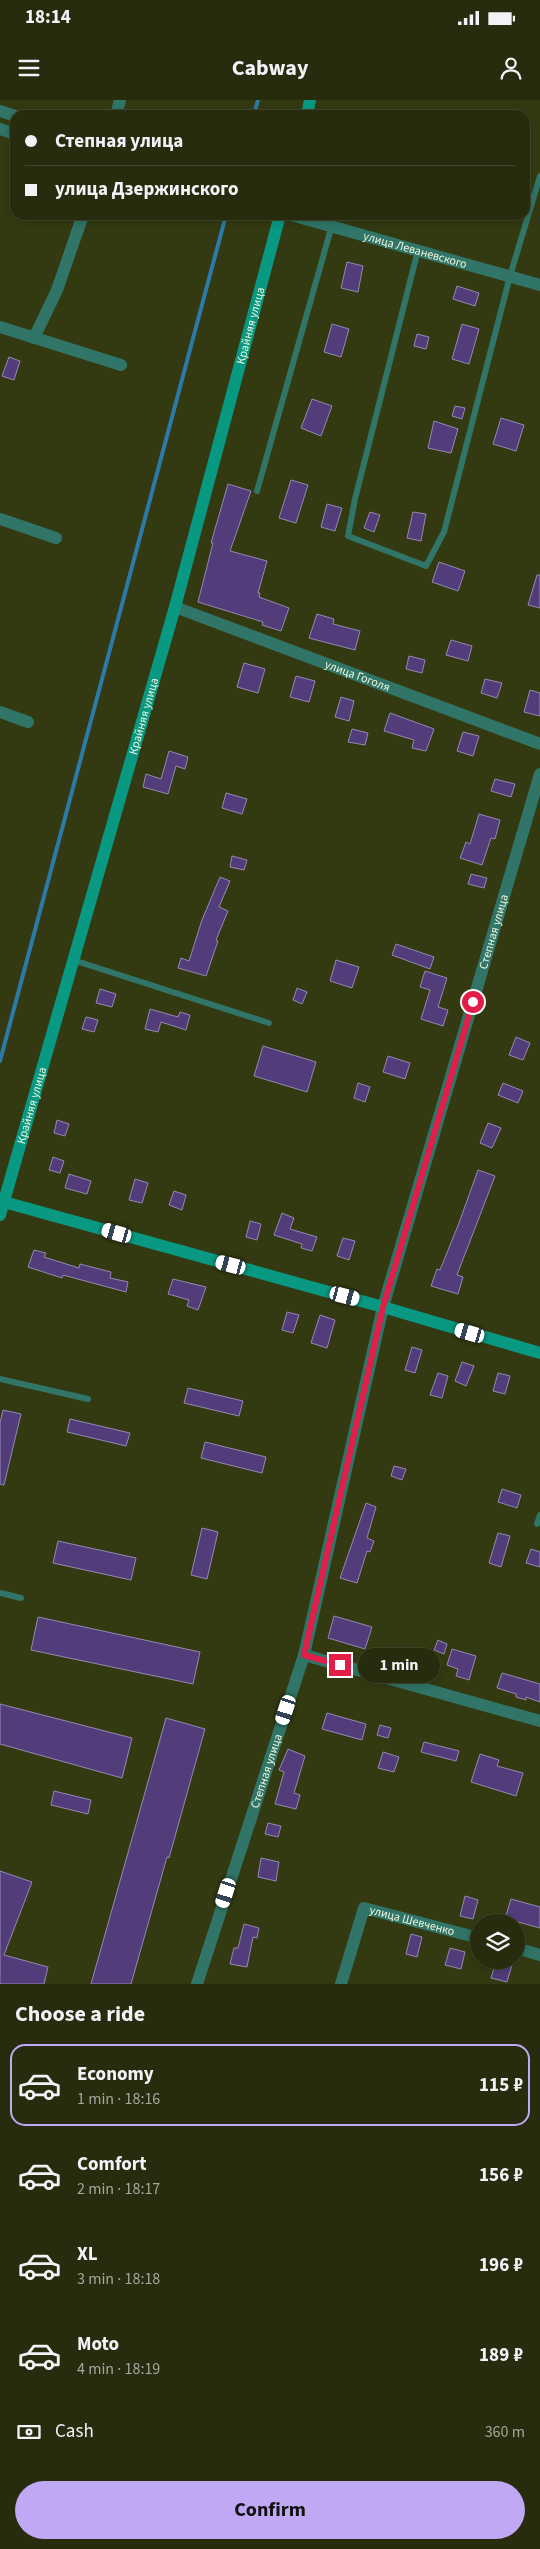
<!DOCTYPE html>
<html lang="en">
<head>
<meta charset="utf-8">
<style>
  :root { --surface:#262c0d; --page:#2e3416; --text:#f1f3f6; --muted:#a4a79d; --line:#42482e; --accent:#c0a8f4 }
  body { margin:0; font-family:"Source Sans 3",sans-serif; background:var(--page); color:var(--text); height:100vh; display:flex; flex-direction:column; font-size:19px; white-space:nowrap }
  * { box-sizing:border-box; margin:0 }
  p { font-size:16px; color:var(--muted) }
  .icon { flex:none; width:28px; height:28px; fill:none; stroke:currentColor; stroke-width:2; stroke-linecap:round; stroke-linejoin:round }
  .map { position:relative; height:1884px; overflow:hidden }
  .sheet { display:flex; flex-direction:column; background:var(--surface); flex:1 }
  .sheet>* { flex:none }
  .top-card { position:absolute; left:10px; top:10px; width:520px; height:110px; border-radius:15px; box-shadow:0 2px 8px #0003,0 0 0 1px var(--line); display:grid; align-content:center; height:110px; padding:0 15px; background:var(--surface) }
  .tools { position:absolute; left:470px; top:1814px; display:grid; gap:10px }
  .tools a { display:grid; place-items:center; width:55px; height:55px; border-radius:50%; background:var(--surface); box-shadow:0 2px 8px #0003,0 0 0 1px var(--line); font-size:25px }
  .end { position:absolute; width:22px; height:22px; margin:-11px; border:6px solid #e11d48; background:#fff; box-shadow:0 0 0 2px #fff }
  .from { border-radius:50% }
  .bubble { position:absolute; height:35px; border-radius:18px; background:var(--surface); box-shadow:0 2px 8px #0003,0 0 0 1px var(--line); font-size:16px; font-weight:700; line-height:35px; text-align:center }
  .car { position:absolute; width:15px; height:30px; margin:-15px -8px; border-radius:6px; box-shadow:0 0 4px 1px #0007; background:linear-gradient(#fff 24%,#345 0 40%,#fff 0 76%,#345 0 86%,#fff 0) }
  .top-card b { display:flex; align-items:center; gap:18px; height:48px; font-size:19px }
  .top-card b+b { border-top:1px solid var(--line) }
  .top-card i { width:12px; height:12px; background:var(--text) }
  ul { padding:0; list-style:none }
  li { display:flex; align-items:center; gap:15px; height:82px; margin:0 10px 8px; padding:0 5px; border:2px solid transparent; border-radius:15px }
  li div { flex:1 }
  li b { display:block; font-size:19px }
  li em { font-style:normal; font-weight:700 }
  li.current { border-color:var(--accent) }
  li>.icon { width:45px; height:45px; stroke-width:1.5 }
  h2 { padding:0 15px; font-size:22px; line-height:60px }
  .pay { display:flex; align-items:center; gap:12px; height:55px; padding:0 15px; font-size:19px }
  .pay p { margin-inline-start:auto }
  .button { display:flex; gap:10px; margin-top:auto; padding:10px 15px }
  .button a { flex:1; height:58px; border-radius:30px; background:var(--accent); color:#111; font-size:20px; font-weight:700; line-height:58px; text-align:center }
  .status { display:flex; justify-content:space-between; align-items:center; height:35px; padding:0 25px; background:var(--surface); direction:ltr }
  .status svg { height:14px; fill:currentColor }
  header { display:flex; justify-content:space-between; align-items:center; height:65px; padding:0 15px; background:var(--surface); font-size:22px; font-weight:700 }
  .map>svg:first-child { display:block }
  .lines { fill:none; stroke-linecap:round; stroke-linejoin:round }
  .stream { stroke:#2c7ba7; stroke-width:4 }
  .building { fill:#523c7a; stroke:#9589b3 }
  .lane { stroke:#307567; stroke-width:6 }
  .street { stroke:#307567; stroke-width:12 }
  .secondary { stroke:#099882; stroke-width:12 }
  .route { stroke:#e11d48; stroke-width:6 }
  .labels { text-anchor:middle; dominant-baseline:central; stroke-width:4; stroke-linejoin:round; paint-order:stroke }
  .street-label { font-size:12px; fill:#eff5de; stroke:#293006 }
</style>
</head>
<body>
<div class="status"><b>18:14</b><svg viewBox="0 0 49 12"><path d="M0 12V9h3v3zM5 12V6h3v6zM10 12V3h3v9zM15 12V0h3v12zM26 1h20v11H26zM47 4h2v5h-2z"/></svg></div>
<header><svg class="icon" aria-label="menu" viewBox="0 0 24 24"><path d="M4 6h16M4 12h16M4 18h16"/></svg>Cabway<svg class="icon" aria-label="person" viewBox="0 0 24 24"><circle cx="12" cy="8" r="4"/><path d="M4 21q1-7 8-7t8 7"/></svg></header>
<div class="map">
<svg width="540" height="1884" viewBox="0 0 540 1884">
  <rect width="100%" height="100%" fill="#333a11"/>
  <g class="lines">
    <path class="stream" d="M 254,15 L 258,0
      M 0,961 L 226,115"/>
  </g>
  <path class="building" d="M 347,162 L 363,166 L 358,192 L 341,188 Z
    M 457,186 L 479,193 L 475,206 L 453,199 Z
    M 332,224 L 349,229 L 341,257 L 324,252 Z
    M 462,224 L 479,229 L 469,264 L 452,259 Z
    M 417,234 L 429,237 L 426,249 L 414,246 Z
    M 9,257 L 20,261 L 14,280 L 2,276 Z
    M 312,299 L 332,306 L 321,336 L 301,328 Z
    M 455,306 L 465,308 L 462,319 L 452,316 Z
    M 501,318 L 524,325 L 516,351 L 493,344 Z
    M 434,321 L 458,329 L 451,353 L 428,348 Z
    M 291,380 L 308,385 L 296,423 L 279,418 Z
    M 228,384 L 251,391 L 230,451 L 267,461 L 258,493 L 260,493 L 259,497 L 289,508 L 281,531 L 262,525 L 263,522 L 198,502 L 213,443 L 211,443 Z
    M 327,404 L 342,408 L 335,431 L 321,427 Z
    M 370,412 L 380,415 L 374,432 L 364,428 Z
    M 413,412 L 426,414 L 421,441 L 407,438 Z
    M 439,462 L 465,471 L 458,491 L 432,482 Z
    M 537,475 L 540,475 L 540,508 L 528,505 Z
    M 317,514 L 334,519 L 333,524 L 360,531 L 355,550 L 309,538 Z
    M 451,540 L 472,546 L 468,561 L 446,555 Z
    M 409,556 L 425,560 L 422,573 L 406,569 Z
    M 244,563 L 265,569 L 258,593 L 237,587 Z
    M 296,576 L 315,581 L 309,602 L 290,597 Z
    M 485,579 L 502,583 L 497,598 L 481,593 Z
    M 530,590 L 540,593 L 540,616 L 524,612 Z
    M 341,597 L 354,601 L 349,621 L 335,617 Z
    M 390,613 L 434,629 L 426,651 L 412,648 L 414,640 L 384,631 Z
    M 352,629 L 368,633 L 365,645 L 348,642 Z
    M 463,632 L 479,636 L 473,656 L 457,651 Z
    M 169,651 L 188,657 L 185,669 L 176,666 L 168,694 L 143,687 L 146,674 L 161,679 Z
    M 495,679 L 515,684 L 511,697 L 491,691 Z
    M 226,693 L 247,699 L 242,714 L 222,708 Z
    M 479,714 L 500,720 L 495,739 L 491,738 L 482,765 L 460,758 L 466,742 L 470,744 Z
    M 232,756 L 247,760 L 244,770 L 230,767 Z
    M 471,774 L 487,778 L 484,788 L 468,784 Z
    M 220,777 L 230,781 L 219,807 L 228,811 L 216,840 L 218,841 L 206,876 L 178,868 L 181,858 L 189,861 L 202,820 Z
    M 396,844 L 434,857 L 430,869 L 392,855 Z
    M 336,860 L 359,867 L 352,888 L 330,881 Z
    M 425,871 L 447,878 L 438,907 L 448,910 L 443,926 L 421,919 L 430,890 L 420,887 Z
    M 297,888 L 307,892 L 302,904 L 293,900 Z
    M 100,889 L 116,894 L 112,907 L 96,903 Z
    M 150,909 L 178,917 L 180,912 L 190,915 L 186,930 L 161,922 L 158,932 L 145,929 Z
    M 86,917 L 98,920 L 94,932 L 82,929 Z
    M 516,937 L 530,943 L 523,960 L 509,955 Z
    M 263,946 L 316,962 L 307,992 L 254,976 Z
    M 388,956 L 410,963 L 405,979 L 383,972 Z
    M 358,983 L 370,987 L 365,1002 L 354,998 Z
    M 503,983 L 523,991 L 518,1003 L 498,995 Z
    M 57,1020 L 69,1024 L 65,1036 L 54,1033 Z
    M 488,1023 L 501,1028 L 492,1048 L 480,1043 Z
    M 53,1057 L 64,1061 L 60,1073 L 49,1070 Z
    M 478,1070 L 495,1076 L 457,1175 L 463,1177 L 458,1194 L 431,1186 L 437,1169 L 440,1170 L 459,1123 Z
    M 69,1074 L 91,1081 L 87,1094 L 65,1088 Z
    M 135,1079 L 148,1083 L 142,1103 L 129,1100 Z
    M 174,1091 L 186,1095 L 182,1110 L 169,1105 Z
    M 282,1113 L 294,1118 L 290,1129 L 317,1137 L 312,1151 L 301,1148 L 302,1144 L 274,1135 Z
    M 250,1121 L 261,1124 L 257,1140 L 246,1137 Z
    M 343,1138 L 355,1141 L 349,1160 L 337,1156 Z
    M 34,1150 L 46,1153 L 44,1157 L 79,1168 L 80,1164 L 111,1172 L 110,1178 L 128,1182 L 126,1192 L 63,1175 L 62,1178 L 28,1167 Z
    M 173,1179 L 206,1187 L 198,1210 L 187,1206 L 189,1200 L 168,1194 Z
    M 287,1212 L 299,1215 L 293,1233 L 282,1230 Z
    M 320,1215 L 335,1220 L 327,1248 L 311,1243 Z
    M 412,1247 L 422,1250 L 415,1273 L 405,1270 Z
    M 462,1262 L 474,1266 L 466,1286 L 455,1281 Z
    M 438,1273 L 448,1276 L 442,1298 L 430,1295 Z
    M 498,1273 L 510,1276 L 505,1294 L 493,1291 Z
    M 188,1288 L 243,1301 L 239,1316 L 184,1303 Z
    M 3,1310 L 21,1314 L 4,1385 L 0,1384 L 0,1323 Z
    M 70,1319 L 130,1333 L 126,1346 L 67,1332 Z
    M 205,1342 L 266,1357 L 262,1373 L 201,1358 Z
    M 394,1366 L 406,1369 L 402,1380 L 391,1376 Z
    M 502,1389 L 521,1395 L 517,1408 L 498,1402 Z
    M 366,1403 L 376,1407 L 367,1438 L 374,1441 L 370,1452 L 367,1451 L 357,1483 L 340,1478 Z
    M 202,1428 L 218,1432 L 207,1479 L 191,1475 Z
    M 498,1433 L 510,1436 L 501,1467 L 489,1463 Z
    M 58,1441 L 136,1458 L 131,1480 L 53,1463 Z
    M 531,1449 L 540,1452 L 540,1467 L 526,1463 Z
    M 334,1516 L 372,1527 L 365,1549 L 328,1538 Z
    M 38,1517 L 200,1552 L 193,1584 L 31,1550 Z
    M 438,1540 L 447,1544 L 444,1554 L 434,1550 Z
    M 452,1549 L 476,1556 L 469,1580 L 456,1576 L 458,1569 L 447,1565 Z
    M 502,1573 L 540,1584 L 540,1602 L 526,1597 L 526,1600 L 516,1597 L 516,1594 L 497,1588 Z
    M 0,1604 L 132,1638 L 122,1678 L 0,1644 Z
    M 327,1613 L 366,1624 L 362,1640 L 322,1629 Z
    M 166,1618 L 205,1629 L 169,1758 L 167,1757 L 131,1884 L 91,1884 Z
    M 380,1625 L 391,1628 L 388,1638 L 377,1635 Z
    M 424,1642 L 459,1651 L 456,1661 L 421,1652 Z
    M 288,1649 L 305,1656 L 294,1693 L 300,1695 L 296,1709 L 275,1704 L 284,1672 L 279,1670 Z
    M 383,1652 L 399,1657 L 394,1672 L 378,1668 Z
    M 480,1654 L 499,1660 L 497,1666 L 523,1673 L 516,1696 L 471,1682 Z
    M 54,1691 L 91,1700 L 88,1714 L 51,1705 Z
    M 268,1723 L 281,1726 L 278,1737 L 265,1734 Z
    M 261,1758 L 279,1762 L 276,1781 L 258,1777 Z
    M 0,1771 L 32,1782 L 4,1855 L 48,1867 L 44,1884 L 0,1884 Z
    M 465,1796 L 478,1800 L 473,1819 L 460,1816 Z
    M 511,1799 L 540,1807 L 540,1828 L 518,1822 L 504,1822 Z
    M 244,1824 L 259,1828 L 257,1838 L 253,1837 L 247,1867 L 230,1864 L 234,1848 L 238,1848 Z
    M 411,1834 L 422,1837 L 417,1857 L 406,1854 Z
    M 450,1848 L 465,1852 L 461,1869 L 445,1865 Z
    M 496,1861 L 512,1865 L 507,1882 L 491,1878 Z"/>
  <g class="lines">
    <path class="lane" d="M 418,150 L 355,399 L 348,436 L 426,466 L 444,432 L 510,176 L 540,76
      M 257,391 L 332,125
      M 73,860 L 269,923
      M 0,1279 L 88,1299
      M 537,1424 L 540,1415
      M 0,1493 L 21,1498"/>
    <g class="street">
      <path d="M 0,11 L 15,16"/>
      <path d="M 116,15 L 120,0"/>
      <path d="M 0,29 L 15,34"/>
      <path id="s1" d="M 291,115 L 540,185"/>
      <path d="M 0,227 L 121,265"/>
      <path d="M 34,238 L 57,190 L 83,115"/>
      <path d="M 0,419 L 56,438"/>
      <path id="s2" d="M 175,507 L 540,644"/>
      <path d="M 0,612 L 28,622"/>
      <path d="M 304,1555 L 540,1621"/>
      <path d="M 516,1848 L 540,1855"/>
      <path id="s3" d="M 197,1884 L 304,1555 L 383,1207 L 540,674"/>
      <path id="s4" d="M 341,1884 L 364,1808 L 479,1838"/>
    </g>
    <g class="secondary">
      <path d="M 307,15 L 310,0"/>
      <path d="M 4,1102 L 383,1207 L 540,1253"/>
      <path id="s5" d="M 0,1115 L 175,507 L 280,115"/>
    </g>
  </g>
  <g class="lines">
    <path class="route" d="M 340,1565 L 304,1555 L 383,1207 L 473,902"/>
  </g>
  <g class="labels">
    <g class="street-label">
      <text stroke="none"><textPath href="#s1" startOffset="129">улица Леваневского</textPath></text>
      <text stroke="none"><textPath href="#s5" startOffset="924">Крайняя улица</textPath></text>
      <text stroke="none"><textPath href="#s2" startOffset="195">улица Гоголя</textPath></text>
      <text stroke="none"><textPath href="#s5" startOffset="519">Крайняя улица</textPath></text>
      <text stroke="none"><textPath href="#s3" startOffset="1094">Степная улица</textPath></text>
      <text stroke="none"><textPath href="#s5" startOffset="114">Крайняя улица</textPath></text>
      <text stroke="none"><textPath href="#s3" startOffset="224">Степная улица</textPath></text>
      <text stroke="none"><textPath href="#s4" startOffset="129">улица Шевченко</textPath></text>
    </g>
  </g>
</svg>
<div class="tools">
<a><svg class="icon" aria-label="layers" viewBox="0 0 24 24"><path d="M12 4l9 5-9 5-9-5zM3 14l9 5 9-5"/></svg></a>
</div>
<i class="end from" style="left:473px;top:902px"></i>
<i class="end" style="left:340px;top:1565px"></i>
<div class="bubble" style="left:358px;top:1548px;width:82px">1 min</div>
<i class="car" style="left:117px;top:1133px;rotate:286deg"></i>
<i class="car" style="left:231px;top:1165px;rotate:285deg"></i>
<i class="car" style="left:345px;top:1196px;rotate:105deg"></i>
<i class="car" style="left:470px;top:1233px;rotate:286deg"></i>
<i class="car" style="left:286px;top:1610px;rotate:198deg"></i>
<i class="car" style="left:226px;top:1793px;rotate:198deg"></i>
<div class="top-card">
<b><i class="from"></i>Степная улица</b>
<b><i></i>улица Дзержинского</b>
</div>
</div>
<section class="sheet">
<h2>Choose a ride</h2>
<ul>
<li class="current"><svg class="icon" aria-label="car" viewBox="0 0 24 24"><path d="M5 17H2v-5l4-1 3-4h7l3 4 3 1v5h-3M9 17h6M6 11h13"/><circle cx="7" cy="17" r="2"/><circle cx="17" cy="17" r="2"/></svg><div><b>Economy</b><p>1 min · 18:16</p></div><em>115 ₽</em></li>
<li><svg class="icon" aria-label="car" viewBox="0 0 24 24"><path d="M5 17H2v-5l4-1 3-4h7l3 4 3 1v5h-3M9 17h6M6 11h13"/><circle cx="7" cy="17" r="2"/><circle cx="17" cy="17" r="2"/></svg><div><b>Comfort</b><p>2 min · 18:17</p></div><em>156 ₽</em></li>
<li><svg class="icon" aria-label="car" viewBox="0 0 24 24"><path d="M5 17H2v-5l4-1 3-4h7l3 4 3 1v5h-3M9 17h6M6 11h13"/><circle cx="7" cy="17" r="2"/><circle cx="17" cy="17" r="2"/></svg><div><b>XL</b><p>3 min · 18:18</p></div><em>196 ₽</em></li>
<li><svg class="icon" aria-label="car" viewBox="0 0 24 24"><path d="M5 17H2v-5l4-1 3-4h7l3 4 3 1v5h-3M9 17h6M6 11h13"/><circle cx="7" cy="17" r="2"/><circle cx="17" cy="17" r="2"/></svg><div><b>Moto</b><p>4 min · 18:19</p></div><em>189 ₽</em></li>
</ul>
<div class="pay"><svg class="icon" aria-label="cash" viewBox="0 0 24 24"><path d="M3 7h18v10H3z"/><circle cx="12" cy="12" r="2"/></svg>Cash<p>360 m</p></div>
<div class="button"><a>Confirm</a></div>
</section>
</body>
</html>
